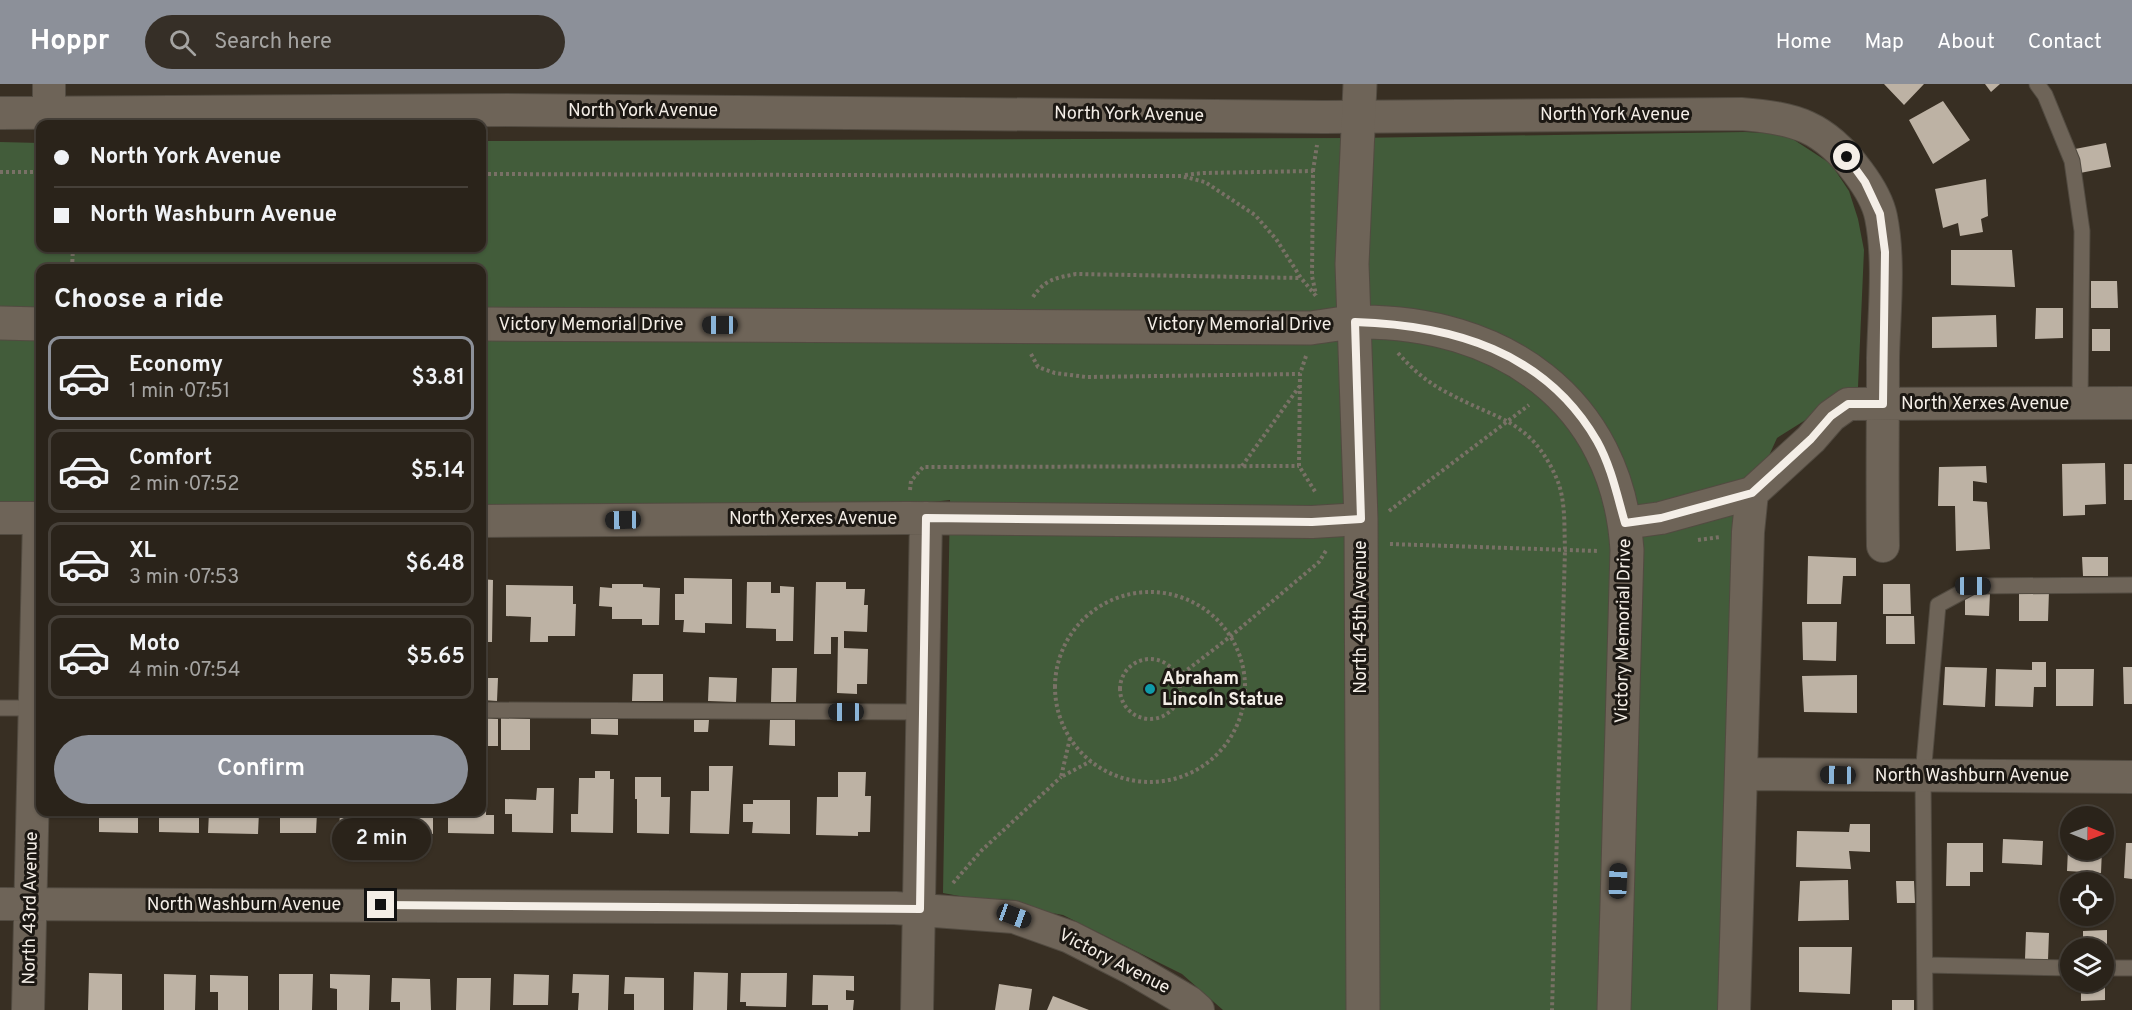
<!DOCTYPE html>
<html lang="en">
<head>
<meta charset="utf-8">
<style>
  :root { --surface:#2a231a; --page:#362f27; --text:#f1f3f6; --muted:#a5a4a2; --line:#464039; --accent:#8c9099 }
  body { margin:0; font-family:Overpass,sans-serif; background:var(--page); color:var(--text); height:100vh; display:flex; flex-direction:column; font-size:22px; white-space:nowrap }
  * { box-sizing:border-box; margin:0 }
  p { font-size:20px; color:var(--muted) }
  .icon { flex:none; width:33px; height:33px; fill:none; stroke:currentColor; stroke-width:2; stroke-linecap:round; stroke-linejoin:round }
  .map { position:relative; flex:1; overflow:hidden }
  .sheet { position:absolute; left:36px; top:180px; width:450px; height:552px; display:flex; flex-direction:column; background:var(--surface); border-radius:12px; box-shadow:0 2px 4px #0004,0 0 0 2px var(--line) }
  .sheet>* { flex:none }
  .guide { position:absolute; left:36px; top:36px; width:450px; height:132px; border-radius:12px; box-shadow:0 2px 4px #0004,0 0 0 2px var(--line); display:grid; align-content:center; height:132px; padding:0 18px; background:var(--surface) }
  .needle { width:39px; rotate:91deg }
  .buttons { position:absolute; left:2060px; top:722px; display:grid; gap:12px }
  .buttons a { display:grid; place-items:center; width:54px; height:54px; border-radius:50%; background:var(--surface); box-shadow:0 2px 4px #0004,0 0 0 2px var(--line); font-size:30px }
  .end { position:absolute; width:27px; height:27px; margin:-14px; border:8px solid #f4eee7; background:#111; box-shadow:0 0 0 3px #111 }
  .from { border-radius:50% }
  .bubble { position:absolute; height:42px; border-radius:21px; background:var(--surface); box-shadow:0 2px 4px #0004,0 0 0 2px var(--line); font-size:20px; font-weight:600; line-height:42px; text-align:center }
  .car { position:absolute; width:18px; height:36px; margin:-18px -9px; border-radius:8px; box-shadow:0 0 4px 2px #0007; background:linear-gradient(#222 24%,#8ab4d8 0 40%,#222 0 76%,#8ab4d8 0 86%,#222 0) }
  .guide b { display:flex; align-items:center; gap:21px; height:57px; font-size:22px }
  .guide b+b { border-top:2px solid var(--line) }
  .guide i { width:15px; height:15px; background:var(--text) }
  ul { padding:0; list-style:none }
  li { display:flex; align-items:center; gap:18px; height:84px; margin:0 12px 9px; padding:0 6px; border:3px solid var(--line); border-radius:12px }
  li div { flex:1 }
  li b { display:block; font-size:22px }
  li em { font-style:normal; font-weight:600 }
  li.selected { border-color:var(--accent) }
  li>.icon { width:54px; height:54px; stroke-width:1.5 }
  h2 { padding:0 18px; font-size:27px; line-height:72px }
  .action { display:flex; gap:12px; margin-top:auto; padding:12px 18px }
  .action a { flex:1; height:69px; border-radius:36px; background:var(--accent); color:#fff; font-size:24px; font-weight:600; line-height:69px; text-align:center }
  header { display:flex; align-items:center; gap:36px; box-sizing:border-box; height:84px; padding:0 30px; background:var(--accent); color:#fff }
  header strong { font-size:28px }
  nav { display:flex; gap:33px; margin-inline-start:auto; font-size:21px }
  .search { width:420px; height:54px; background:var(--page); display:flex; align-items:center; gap:15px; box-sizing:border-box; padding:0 21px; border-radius:33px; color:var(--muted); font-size:22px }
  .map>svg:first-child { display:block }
  .green { fill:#425c3a }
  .building { fill:#bdb2a4 }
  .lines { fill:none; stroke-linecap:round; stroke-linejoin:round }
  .service-casing { stroke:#524b41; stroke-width:17 }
  .minor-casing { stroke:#524b41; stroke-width:34 }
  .tertiary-casing { stroke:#524b41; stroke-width:35 }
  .path { stroke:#797166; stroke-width:4; stroke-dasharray:3 3; stroke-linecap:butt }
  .service { stroke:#6e6458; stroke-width:15 }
  .minor { stroke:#6e6458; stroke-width:32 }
  .tertiary { stroke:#6e6458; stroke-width:33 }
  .route { stroke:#f4eee7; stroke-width:8 }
  .culture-dot { fill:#0f9aa8; stroke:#1c1813; stroke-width:2 }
  .labels { text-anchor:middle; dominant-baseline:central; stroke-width:6; stroke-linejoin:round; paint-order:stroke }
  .street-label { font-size:18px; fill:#f4eee7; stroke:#1c1813 }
  .poi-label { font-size:18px; font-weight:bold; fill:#f4eee7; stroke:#1c1813; text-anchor:start }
</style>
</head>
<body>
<header>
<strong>Hoppr</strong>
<div class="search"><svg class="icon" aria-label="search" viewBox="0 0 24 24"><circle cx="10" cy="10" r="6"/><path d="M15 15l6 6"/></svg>Search here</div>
<nav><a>Home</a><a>Map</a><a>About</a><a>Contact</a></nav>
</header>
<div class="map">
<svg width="2132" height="926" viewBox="0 0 2132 926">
  <rect width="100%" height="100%" fill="#382f23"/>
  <path class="green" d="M 1745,48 L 1785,50 L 1831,80 L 1849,107 L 1858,135 L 1864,166 L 1858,303 L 1777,354 L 1752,409 L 1733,474 L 1718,926 L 1223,926 L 1182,890 L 1063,831 L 943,809 L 950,416 L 904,421 L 482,420 L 482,184 L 40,184 L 40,418 L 0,418 L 0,58 L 40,59 L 40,164 L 482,164 L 482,57 L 1355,54 Z"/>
  <path class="building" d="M 1884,0 L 1924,0 L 1904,21 Z
    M 1985,0 L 2000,0 L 1991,8 Z
    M 1943,17 L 1970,56 L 1933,80 L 1909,36 Z
    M 2106,59 L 2111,83 L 2080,89 L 2075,65 Z
    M 1986,95 L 1988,132 L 1981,135 L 1983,148 L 1960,152 L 1958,139 L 1943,144 L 1935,105 Z
    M 1951,166 L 2012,166 L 2015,203 L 1951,201 Z
    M 2091,197 L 2117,197 L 2118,224 L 2091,224 Z
    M 2036,224 L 2063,224 L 2063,254 L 2035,255 Z
    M 1996,231 L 1997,263 L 1932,264 L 1932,233 Z
    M 2092,245 L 2110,245 L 2110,267 L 2092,267 Z
    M 2105,379 L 2106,420 L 2085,421 L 2085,431 L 2063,432 L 2062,380 Z
    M 2124,380 L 2132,380 L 2132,416 L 2124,416 Z
    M 1986,382 L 1987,399 L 1973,397 L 1973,417 L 1987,418 L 1990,465 L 1956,467 L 1955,422 L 1938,422 L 1939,383 Z
    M 1808,472 L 1856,474 L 1856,492 L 1843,492 L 1841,520 L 1807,520 Z
    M 2082,473 L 2108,473 L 2108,492 L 2083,492 Z
    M 684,494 L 732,495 L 732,540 L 705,539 L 705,549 L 683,548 L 684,536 L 675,536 L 675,510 L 684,510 Z
    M 482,495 L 493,496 L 492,558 L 482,558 Z
    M 747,498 L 771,498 L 771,509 L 780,509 L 780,502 L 794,503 L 793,557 L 776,557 L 776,545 L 746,544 Z
    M 816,498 L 846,498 L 846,505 L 865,505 L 864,521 L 868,521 L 867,548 L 844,547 L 844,564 L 868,565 L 867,600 L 857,600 L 857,610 L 837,609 L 838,553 L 831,553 L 831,570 L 814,570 Z
    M 612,500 L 643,500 L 643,503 L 660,504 L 659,541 L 642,541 L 642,535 L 612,535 L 612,523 L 599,522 L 600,503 L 612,504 Z
    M 1883,500 L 1910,500 L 1911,530 L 1883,530 Z
    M 506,501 L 573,502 L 573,520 L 576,520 L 575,552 L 548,552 L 548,558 L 530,558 L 531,533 L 506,532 Z
    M 2019,507 L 2049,507 L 2048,537 L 2019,537 Z
    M 1965,508 L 1990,509 L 1989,532 L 1965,531 Z
    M 1886,532 L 1914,532 L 1915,560 L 1886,560 Z
    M 1802,538 L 1837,538 L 1836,577 L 1803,576 Z
    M 2032,578 L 2046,578 L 2046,603 L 2034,603 L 2033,623 L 1995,622 L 1996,585 L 2032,586 Z
    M 1945,583 L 1987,584 L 1985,623 L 1943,621 Z
    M 2123,583 L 2132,583 L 2132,620 L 2124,620 Z
    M 772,584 L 797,584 L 796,618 L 771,618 Z
    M 2056,585 L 2094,585 L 2093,622 L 2056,622 Z
    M 633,590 L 663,590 L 663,617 L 632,617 Z
    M 1857,591 L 1857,629 L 1804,628 L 1802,592 Z
    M 709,593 L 737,594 L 736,618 L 708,617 Z
    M 482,594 L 498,594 L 497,617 L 482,616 Z
    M 482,634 L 498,635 L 498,662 L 482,662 Z
    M 501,634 L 530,635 L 530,666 L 501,666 Z
    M 591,634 L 618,635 L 618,651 L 591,650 Z
    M 694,636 L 709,636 L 708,648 L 694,648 Z
    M 770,636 L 795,636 L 795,662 L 769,661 Z
    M 709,682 L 733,682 L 729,750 L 690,749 L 691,707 L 709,707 Z
    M 595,687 L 610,687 L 610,695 L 614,695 L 613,749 L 571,748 L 571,730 L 578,730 L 579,694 L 595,694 Z
    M 838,688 L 866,688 L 865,712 L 871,712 L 870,748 L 858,748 L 858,752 L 816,751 L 817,713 L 838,713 Z
    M 635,693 L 661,693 L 661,713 L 670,713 L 669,750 L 637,749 L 637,715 L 635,715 Z
    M 482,696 L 487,697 L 486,731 L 494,731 L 494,750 L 448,749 L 448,728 L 482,728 Z
    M 537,704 L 554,704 L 553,749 L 512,748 L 512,730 L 505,730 L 505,715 L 536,716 Z
    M 753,716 L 790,716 L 790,750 L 752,749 L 753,738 L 743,738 L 743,720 L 753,720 Z
    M 90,728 L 138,728 L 138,749 L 99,748 L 99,734 L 89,733 Z
    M 166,728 L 199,728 L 199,749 L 159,748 L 159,729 L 166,729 Z
    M 209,728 L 259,728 L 258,750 L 208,749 Z
    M 280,728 L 317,728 L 316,749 L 280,749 Z
    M 340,728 L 376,728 L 376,748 L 364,747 L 364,750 L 339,749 Z
    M 396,728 L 433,728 L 433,750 L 395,749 Z
    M 1850,740 L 1870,740 L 1870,768 L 1849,767 L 1851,785 L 1796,783 L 1797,747 L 1849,748 Z
    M 2003,755 L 2043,757 L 2042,781 L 2002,779 Z
    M 1947,759 L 1983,759 L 1983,788 L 1970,788 L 1970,802 L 1946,802 Z
    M 2126,759 L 2132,759 L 2132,795 L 2124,794 Z
    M 2068,765 L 2102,765 L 2101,789 L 2067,787 Z
    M 1848,796 L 1849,836 L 1798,837 L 1800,797 Z
    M 1896,797 L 1914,797 L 1915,819 L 1897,819 Z
    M 2107,846 L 2107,876 L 2103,876 L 2103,864 L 2083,864 L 2083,847 Z
    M 2026,848 L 2049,849 L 2048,876 L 2025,875 Z
    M 1799,863 L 1852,863 L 1850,910 L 1799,908 Z
    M 694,888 L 728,889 L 727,926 L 693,926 Z
    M 89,889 L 122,890 L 122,926 L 88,926 Z
    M 741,889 L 787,889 L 786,923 L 746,922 L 746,918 L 740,918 Z
    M 164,890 L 196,891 L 195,926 L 164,926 Z
    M 279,890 L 313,890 L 312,926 L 279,926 Z
    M 330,890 L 370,891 L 369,926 L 337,926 L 337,905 L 330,904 Z
    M 514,890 L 549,891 L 548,921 L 513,921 Z
    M 573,890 L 609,891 L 608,926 L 578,926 L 579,909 L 572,909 Z
    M 210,891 L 248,892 L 248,926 L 218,926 L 218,908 L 210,908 Z
    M 813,891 L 854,892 L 854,907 L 846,906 L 846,916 L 854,916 L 853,926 L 828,926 L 828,921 L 812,921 Z
    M 625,893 L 664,894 L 664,926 L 634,926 L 634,910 L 624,910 Z
    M 392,894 L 430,895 L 431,926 L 400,926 L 400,918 L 391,918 Z
    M 457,894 L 491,894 L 490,926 L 456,926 Z
    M 2081,897 L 2105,897 L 2105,916 L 2081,917 Z
    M 999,900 L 1032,905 L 1029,926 L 995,926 Z
    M 1053,912 L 1089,926 L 1047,926 Z
    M 1892,916 L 1914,916 L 1914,926 L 1892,926 Z"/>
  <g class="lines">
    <g class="service-casing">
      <path id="service" d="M 2037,0 L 2045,11 L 2072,77 L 2082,147 L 2080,319
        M 0,624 L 38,624
        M 482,626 L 923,628
        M 1925,881 L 2070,884
        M 2103,884 L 2132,884
        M 1925,926 L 1923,691 L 1938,521 L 1973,502 L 2132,501"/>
    </g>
    <g class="minor-casing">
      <path id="minor" d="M 0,29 L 506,26 L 1324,33 L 1741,30 C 1795,34 1824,42 1858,88 C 1867,100 1878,118 1881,133 C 1890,177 1884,229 1883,274 C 1883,337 1882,399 1883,462
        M 49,29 L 49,0
        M 0,434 L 40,434
        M 482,437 L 907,434 L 1312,438 L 1361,435
        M 1625,439 L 1661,434 L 1752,409 L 1811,355 L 1831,332 L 1848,320 L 2132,319
        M 1741,690 L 2132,693
        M 0,820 L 895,824 L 1014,833 L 1070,853 L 1131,884 L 1189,918 L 1198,926
        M 28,926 L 39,434
        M 917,926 L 926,434
        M 1734,926 L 1748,448 L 1752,409"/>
    </g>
    <g class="tertiary-casing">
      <path id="tertiary" d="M 1360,0 L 1352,180 L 1361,435 L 1363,926
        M 0,239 L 40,240
        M 482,240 L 1311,244 C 1326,242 1341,239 1356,238 C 1500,236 1618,315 1627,466 L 1614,926"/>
    </g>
    <path class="path" d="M 1313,87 L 1317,61
      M 0,88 L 40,88
      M 482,90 L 1181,92 L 1205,98 L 1255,131 L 1276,155 L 1301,194 L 1316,212
      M 1185,91 L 1203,89 L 1313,87 L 1312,192 L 1316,211
      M 72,184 L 73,164
      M 1033,213 C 1045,195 1056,194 1076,190 L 1301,194
      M 1398,269 C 1413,286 1428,299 1448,309 C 1497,336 1530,335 1556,393 C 1566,415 1564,442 1565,466 L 1552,926
      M 1031,270 L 1038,283 L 1055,289 L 1086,293 L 1300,290
      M 1306,272 L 1300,290 L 1299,382 L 1316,409
      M 1242,382 L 1299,303
      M 910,406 L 911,397 L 923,383 L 1299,382
      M 1389,427 L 1529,321
      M 1698,456 L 1720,453
      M 1390,460 L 1598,467
      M1055 603a95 95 0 1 1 190 0a95 95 0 1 1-190 0Z
      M1120 605a30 30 0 1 1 60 0a30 30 0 1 1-60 0Z
      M 1178,593 L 1231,552 L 1319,478 L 1327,465
      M 1070,654 L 1061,693 L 1091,677
      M 953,799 L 981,767 L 1061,693"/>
    <use href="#service" class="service"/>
    <use href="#minor" class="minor"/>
    <use href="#tertiary" class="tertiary"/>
  </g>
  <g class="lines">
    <path class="route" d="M 381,821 L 920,825 L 926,434 L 1312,438 L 1361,435 L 1355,238 C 1452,241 1545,267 1597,357 C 1611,382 1617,411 1625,439 L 1661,434 L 1752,409 L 1811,355 L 1831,332 L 1848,320 L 1883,320 L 1885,168 L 1880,130 L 1865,98 L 1847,73"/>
  </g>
  <circle class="culture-dot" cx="1150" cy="605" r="6"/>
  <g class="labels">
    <g class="street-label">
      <text x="643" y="27">North York Avenue</text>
      <text transform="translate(1129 31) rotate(1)">North York Avenue</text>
      <text x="1615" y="31">North York Avenue</text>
      <text x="591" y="241">Victory Memorial Drive</text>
      <text x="1239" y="241">Victory Memorial Drive</text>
      <text x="1985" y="320">North Xerxes Avenue</text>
      <text x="813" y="435">North Xerxes Avenue</text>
      <text transform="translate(1361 533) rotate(-90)">North 45th Avenue</text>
      <text transform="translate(1624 547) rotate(-89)">Victory Memorial Drive</text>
      <text x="1972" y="692">North Washburn Avenue</text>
      <text x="244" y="821">North Washburn Avenue</text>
      <text transform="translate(31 824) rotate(-89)">North 43rd Avenue</text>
      <text transform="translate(1114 878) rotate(27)">Victory Avenue</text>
    </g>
    <g class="poi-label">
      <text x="1162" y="595">Abraham<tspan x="1162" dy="21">Lincoln Statue</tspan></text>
    </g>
  </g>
</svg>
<div class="buttons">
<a><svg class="needle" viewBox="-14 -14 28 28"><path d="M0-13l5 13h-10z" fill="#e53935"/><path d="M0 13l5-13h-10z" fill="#a5a4a2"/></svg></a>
<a><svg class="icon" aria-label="locate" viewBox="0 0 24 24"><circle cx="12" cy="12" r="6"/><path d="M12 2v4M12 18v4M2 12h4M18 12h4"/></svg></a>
<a><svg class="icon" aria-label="layers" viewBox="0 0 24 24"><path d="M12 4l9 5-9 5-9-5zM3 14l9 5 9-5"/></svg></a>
</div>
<i class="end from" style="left:1847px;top:73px"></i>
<i class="end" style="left:381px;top:821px"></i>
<div class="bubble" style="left:332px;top:734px;width:99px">2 min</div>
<i class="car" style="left:720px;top:241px;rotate:270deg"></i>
<i class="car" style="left:623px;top:436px;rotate:269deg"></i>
<i class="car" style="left:1973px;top:502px;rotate:90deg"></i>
<i class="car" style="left:846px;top:628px;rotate:270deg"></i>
<i class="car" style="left:1838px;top:691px;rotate:271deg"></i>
<i class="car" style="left:1618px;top:797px;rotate:2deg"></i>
<i class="car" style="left:1014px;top:832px;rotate:110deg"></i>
<div class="guide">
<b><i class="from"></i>North York Avenue</b>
<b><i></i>North Washburn Avenue</b>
</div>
<section class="sheet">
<h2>Choose a ride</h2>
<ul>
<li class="selected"><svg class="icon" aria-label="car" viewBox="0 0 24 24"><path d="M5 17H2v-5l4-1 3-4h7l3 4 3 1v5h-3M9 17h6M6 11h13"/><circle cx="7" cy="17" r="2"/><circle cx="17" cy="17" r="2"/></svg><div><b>Economy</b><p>1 min · 07:51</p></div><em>$3.81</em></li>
<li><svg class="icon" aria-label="car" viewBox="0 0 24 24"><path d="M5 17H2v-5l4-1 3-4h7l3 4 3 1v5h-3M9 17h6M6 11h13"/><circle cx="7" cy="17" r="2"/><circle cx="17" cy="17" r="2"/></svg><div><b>Comfort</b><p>2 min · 07:52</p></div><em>$5.14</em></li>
<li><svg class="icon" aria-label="car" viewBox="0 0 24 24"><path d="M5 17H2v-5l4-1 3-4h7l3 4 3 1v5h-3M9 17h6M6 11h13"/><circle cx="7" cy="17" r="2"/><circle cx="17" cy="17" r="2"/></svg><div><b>XL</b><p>3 min · 07:53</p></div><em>$6.48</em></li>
<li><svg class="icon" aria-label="car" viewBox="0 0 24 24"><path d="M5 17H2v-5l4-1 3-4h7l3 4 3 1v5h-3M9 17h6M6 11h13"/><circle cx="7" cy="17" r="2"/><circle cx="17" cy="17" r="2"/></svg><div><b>Moto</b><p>4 min · 07:54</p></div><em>$5.65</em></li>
</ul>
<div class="action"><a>Confirm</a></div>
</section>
</div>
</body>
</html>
